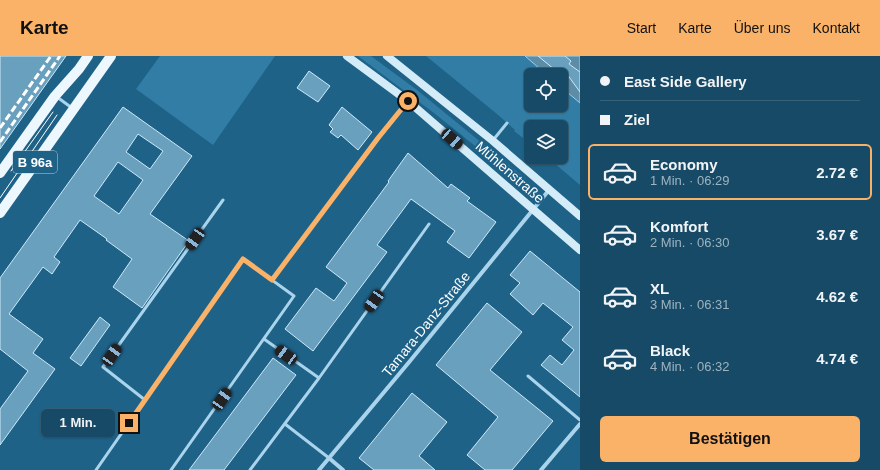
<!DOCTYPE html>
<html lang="de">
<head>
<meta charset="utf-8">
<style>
  :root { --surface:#174a66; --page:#24546f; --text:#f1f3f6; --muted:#9eb3bf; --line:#36627a; --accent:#f9b268 }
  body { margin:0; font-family:Arial,sans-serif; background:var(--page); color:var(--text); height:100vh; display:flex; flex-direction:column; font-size:15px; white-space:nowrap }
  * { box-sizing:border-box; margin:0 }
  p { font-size:13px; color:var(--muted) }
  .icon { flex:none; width:22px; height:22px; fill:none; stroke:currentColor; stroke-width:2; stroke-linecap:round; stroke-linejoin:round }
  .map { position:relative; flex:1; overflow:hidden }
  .details { display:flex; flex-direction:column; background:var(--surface); width:300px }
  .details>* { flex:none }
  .hud { display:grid; align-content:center; height:88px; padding:0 20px; background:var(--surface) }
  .controls { position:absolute; left:524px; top:12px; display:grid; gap:8px }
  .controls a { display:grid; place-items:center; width:44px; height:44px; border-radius:6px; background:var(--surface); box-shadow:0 1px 3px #0004,0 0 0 1px var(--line); font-size:20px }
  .end { position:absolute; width:18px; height:18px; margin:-9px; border:5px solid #f9b268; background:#111; box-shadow:0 0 0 2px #111 }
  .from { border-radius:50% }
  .bubble { position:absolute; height:28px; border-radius:6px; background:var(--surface); box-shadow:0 1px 3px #0004,0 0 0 1px var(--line); font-size:13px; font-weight:700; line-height:28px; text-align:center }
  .car { position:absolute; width:12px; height:24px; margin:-12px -6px; border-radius:5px; box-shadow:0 0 3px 1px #0007; background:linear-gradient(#222 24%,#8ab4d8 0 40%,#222 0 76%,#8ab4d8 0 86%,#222 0) }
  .hud b { display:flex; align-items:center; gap:14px; height:38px; font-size:15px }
  .hud b+b { border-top:1px solid var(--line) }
  .hud i { width:10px; height:10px; background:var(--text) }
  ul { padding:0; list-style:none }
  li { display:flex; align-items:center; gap:12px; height:56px; margin:0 8px 6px; padding:0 12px; border:2px solid transparent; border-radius:6px }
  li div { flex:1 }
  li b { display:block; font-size:15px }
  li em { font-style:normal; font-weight:700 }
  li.current { border-color:var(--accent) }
  li>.icon { width:36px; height:36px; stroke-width:1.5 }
  .button { display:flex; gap:8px; margin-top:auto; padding:8px 20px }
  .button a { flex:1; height:46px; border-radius:6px; background:var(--accent); color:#111; font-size:16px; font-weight:700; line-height:46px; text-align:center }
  header { display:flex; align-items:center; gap:24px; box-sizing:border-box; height:56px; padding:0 20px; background:var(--accent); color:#111 }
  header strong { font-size:19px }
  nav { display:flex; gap:22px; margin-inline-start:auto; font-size:14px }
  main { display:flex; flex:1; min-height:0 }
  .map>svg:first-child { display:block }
  .green { fill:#327da5 }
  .water { fill:#5d8ca6; stroke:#9cd1ec }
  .building { fill:#69a0be; stroke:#cde9f8; fill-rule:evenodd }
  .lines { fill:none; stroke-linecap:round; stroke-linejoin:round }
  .lane { stroke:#a9d4eb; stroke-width:3 }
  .street { stroke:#a9d4eb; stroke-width:4 }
  .secondary { stroke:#d4ebf8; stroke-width:8 }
  .primary { stroke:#edf7fe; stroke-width:10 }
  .tram { stroke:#fff; stroke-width:1 }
  .rail { stroke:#fff; stroke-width:3; stroke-dasharray:7 3; stroke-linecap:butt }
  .route { stroke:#f9b268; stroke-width:5 }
  .labels { text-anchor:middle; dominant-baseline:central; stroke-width:4; stroke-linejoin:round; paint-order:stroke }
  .shield { fill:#1f6288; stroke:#bcd0db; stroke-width:1 }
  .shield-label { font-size:13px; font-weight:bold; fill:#fff }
  .street-label { font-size:14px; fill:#fff; stroke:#1f6288 }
</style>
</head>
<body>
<header>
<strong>Karte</strong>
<nav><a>Start</a><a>Karte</a><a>Über uns</a><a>Kontakt</a></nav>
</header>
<main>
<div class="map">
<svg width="580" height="414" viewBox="0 0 580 414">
  <rect width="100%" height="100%" fill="#1f6288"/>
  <path class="green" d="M 160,0 L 275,0 L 213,89 L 136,33 Z
    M 358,0 L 371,0 L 417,34 L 521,119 L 515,125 L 480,94 L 434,57 Z
    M 426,0 L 525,0 L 547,19 L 531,19 L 531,49 L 561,49 L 561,31 L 580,47 L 580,129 L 547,101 L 561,101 L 561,71 L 531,71 L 531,88 L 514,75 L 515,74 L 497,58 Z"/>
  <path class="water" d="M 525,0 L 580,0 L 580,47 L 561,31 L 561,19 L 547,19 Z"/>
  <path class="building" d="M 0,0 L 66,0 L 0,93 Z
    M 538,0 L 565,0 L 571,5 L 569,8 L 580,16 L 580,36 L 564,14 L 560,18 Z
    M 309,15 L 330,30 L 318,46 L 297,32 Z
    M 123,51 L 192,100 L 150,158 L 189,185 L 142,252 L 113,231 L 132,203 L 106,184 L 107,183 L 80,164 L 54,201 L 60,206 L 52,218 L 43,211 L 9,258 L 43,283 L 33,297 L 55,313 L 0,389 L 0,353 L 28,315 L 0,293 L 0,222 ZM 138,78 L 163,95 L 150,113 L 126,96 ZM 118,106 L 143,124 L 119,158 L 94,140 Z
    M 342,51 L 372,76 L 358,94 L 341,79 L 338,82 L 330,76 L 333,73 L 329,69 Z
    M 408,97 L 448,132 L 451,128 L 470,142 L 467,145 L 496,166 L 469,202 L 447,186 L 455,175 L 411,143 L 377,189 L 387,196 L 313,295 L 285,273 L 316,232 L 334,245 L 347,227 L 326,211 L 389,126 L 388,125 Z
    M 530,195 L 580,236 L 580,341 L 541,309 L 550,299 L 562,309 L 574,294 L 562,284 L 573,271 L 543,247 L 533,259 L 510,238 L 520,227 L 510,219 Z
    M 487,247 L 522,276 L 490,314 L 553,365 L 512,414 L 485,414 L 467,399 L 498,361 L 436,309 Z
    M 100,261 L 110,269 L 81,310 L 70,302 Z
    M 273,302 L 296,319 L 224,414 L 189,414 Z
    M 412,337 L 447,366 L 419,400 L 435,414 L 374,414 L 359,402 Z"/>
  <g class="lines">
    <path class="lane" d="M 57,41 L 72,52
      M 494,83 L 507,67
      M 272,224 L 378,83 L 407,47
      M 264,283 L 319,322 L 429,168
      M 528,320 L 580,364
      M 145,344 L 103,311 L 223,144
      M 285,368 L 329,402
      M 96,414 L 243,203 L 294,240 L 171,414
      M 250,414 L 319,322"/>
    <path class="street" d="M 329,402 L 343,414
      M 319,414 L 410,305 L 549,134
      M 541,414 L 580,368"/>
    <path class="secondary" d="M 347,0 L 408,45 L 580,194
      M 387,0 L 493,85 L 580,160"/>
    <path class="primary" d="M 0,117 L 55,40 L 79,13 L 88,0
      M 0,157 L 111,0"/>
    <path class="tram" d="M 11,115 L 53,56
      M 0,142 L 57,59"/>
    <path class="rail" d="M 0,72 L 51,0
      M 0,86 L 60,0"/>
  </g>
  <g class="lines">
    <path class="route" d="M 129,367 L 243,203 L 272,224 L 378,82 L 408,45"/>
  </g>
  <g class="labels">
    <rect class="shield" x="13" y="95" width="44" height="22" rx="3"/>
    <g class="shield-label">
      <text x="35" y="106">B 96a</text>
    </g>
    <g class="street-label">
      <text transform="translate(510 116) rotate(41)">Mühlenstraße</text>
      <text transform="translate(426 268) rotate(-51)">Tamara-Danz-Straße</text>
    </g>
  </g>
</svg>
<div class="controls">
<a><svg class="icon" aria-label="locate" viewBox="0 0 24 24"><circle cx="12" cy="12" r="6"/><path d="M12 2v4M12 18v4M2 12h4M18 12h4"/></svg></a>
<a><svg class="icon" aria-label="layers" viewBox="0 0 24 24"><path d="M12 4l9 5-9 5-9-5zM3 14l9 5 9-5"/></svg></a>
</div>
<i class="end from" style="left:408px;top:45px"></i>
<i class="end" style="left:129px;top:367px"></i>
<div class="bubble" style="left:41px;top:353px;width:74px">1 Min.</div>
<i class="car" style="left:452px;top:83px;rotate:131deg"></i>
<i class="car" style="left:195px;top:183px;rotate:215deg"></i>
<i class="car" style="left:374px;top:245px;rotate:215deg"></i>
<i class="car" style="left:112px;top:299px;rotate:35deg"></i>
<i class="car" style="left:286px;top:299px;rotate:306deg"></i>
<i class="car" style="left:222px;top:343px;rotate:35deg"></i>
</div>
<section class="details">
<div class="hud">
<b><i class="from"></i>East Side Gallery</b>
<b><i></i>Ziel</b>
</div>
<ul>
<li class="current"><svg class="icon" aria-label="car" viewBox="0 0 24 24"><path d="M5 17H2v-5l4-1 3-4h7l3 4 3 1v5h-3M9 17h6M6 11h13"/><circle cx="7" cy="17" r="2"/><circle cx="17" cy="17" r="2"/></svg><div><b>Economy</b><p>1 Min. · 06:29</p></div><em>2.72 €</em></li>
<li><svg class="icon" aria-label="car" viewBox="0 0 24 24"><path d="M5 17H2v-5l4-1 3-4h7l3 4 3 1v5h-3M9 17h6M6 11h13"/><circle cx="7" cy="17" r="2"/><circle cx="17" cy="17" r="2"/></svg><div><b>Komfort</b><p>2 Min. · 06:30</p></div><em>3.67 €</em></li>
<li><svg class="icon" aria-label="car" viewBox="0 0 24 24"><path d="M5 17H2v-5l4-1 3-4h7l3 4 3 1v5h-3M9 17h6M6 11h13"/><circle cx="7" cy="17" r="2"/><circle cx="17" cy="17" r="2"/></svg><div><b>XL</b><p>3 Min. · 06:31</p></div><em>4.62 €</em></li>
<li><svg class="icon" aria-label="car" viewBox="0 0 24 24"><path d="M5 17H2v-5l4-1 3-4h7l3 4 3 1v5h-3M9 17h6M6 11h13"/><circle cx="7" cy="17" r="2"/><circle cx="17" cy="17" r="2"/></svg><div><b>Black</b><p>4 Min. · 06:32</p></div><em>4.74 €</em></li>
</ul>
<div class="button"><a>Bestätigen</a></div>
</section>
</main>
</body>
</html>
